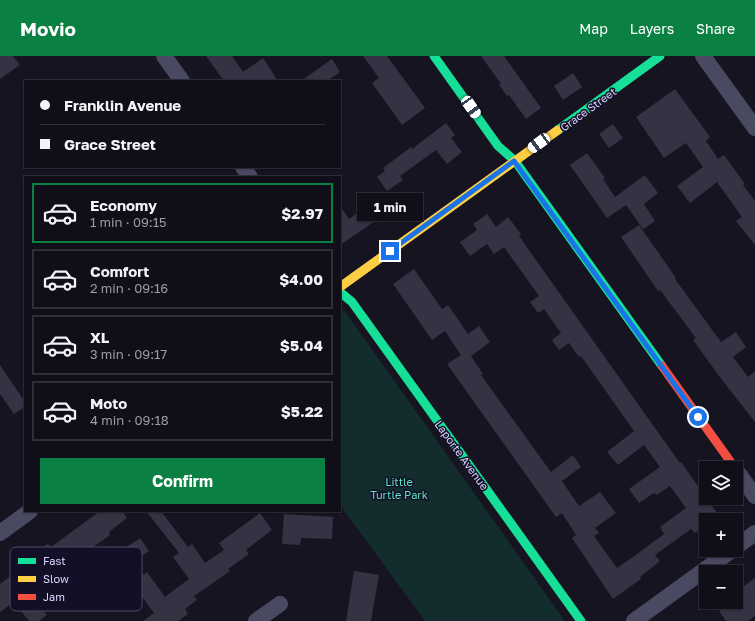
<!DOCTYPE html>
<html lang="en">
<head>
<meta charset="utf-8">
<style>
  :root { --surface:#100f19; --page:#191822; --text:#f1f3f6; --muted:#9c9ca2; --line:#302f38; --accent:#0b8043 }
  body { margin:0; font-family:"Golos Text",sans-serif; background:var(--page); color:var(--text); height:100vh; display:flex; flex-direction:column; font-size:15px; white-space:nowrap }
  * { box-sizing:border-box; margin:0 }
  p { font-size:13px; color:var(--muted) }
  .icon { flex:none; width:22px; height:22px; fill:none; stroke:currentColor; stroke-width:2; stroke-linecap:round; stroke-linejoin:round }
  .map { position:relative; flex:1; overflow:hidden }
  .details { position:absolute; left:24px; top:120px; width:317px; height:336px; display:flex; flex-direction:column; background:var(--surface); border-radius:0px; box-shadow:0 1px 3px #0004,0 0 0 1px var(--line) }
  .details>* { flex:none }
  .guide { position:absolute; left:24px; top:24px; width:317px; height:88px; border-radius:0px; box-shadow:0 1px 3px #0004,0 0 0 1px var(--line); display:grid; align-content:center; height:88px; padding:0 16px; background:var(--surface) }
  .controls { position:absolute; left:699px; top:405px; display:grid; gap:8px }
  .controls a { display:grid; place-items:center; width:44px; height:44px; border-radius:0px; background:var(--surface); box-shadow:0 1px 3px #0004,0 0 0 1px var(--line); font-size:20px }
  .end { position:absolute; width:18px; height:18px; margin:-9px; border:5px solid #1a73e8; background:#fff; box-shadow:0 0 0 2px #fff }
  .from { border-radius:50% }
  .bubble { position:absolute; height:28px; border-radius:0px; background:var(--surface); box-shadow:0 1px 3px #0004,0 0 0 1px var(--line); font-size:13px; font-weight:700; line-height:28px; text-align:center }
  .car { position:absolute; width:12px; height:24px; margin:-12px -6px; border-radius:5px; box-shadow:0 0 3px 1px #0007; background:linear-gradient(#fff 24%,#345 0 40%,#fff 0 76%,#345 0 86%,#fff 0) }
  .guide b { display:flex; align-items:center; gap:14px; height:38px; font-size:15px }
  .guide b+b { border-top:1px solid var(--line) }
  .guide i { width:10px; height:10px; background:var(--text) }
  ul { padding:7px 0 0; list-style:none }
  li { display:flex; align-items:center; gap:12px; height:60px; margin:0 8px 6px; padding:0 8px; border:2px solid var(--line); border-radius:0px }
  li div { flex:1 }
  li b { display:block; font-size:15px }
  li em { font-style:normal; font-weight:700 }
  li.current { border-color:var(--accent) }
  li>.icon { width:36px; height:36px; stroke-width:1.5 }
  .primary-button { display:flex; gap:8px; margin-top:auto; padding:8px 16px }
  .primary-button a { flex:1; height:46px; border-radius:0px; background:var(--accent); color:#fff; font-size:16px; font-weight:700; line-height:46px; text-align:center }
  header { display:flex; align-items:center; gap:24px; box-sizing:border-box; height:56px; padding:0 20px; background:var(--accent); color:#fff }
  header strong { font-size:19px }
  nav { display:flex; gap:22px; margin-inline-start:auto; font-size:14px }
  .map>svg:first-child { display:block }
  .green { fill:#132c2d }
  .building { fill:#343243 }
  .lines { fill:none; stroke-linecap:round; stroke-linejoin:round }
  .street { stroke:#4a4962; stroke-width:16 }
  .fast { stroke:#16e098; stroke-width:9 }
  .slow { stroke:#ffcf43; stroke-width:9 }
  .jam { stroke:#f24e42; stroke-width:9 }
  .route { stroke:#1a73e8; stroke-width:5 }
  .labels { text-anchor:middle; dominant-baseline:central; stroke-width:3; stroke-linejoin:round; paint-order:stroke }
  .street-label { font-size:11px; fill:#d9d4ff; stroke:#130f26 }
  .park-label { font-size:11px; fill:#5fe0c0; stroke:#130f26 }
  .key { fill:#130f26; stroke:#4e4a67; stroke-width:1 }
  .key-label { font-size:11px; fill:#d9d4ff }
</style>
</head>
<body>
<header>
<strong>Movio</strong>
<nav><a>Map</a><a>Layers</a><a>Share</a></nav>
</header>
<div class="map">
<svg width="755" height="565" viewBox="0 0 755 565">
  <rect width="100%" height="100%" fill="#161421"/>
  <path class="green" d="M 344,254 L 565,565 L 425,565 L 340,449 L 340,257 Z"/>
  <path class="building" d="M 0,0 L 13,0 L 20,9 L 0,23 Z
    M 206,0 L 232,0 L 243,16 L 263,2 L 278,25 L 224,25 Z
    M 363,0 L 387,0 L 425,52 L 402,69 L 372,27 L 379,22 Z
    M 481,0 L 504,0 L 541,52 L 526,63 L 509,39 L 507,40 L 499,29 L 501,28 Z
    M 332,3 L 340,16 L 327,25 L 301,25 Z
    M 573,17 L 582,31 L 563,44 L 554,30 Z
    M 675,33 L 710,81 L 706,85 L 718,103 L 724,99 L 745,128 L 743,129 L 755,145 L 755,189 L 736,165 L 742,161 L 717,126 L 690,147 L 677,130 L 703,111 L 686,87 L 664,102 L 636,61 Z
    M 446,67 L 455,79 L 451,82 L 462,96 L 447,108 L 436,94 L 400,120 L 403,124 L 387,135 L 377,121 L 385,115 L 383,112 L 411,91 L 412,93 Z
    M 613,68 L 623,82 L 609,92 L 599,78 Z
    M 587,97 L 605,122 L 603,123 L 615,141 L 645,119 L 658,137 L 644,148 L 655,165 L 643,173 L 626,149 L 607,162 L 570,109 Z
    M 380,141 L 391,156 L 376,167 L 375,165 L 340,189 L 340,150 L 349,163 Z
    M 487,158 L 496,171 L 508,161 L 521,178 L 519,180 L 655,372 L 680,407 L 681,406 L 722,464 L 706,464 L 706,469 L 695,477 L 691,473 L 655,499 L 660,505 L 640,521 L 641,523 L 613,543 L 572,482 L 576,479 L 562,457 L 556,461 L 447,308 L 461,299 L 445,275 L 432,284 L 393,228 L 414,213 L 442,253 L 448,249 L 468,278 L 479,270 L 490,286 L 471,300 L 483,318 L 481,319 L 551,416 L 573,399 L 581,411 L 562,425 L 579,450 L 600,436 L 616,457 L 595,472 L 599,477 L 594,480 L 617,512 L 633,501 L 664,478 L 660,471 L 686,452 L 670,430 L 657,439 L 654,437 L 639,447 L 629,433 L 660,411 L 644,389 L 618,409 L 607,396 L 634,375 L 581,300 L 579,301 L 569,287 L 559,294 L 552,284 L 561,277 L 544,253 L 538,257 L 530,246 L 539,240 L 504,191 L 494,198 L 487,188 L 470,200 L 460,186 L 477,174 L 473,168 Z
    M 639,169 L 676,222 L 675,223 L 721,286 L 736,276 L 746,291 L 733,301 L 748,321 L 755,315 L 755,366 L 719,320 L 693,284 L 696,282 L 660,234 L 658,235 L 621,181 Z
    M 0,309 L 25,346 L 25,351 L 14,358 L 0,338 Z
    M 100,455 L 122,455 L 127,462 L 109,476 L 110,479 L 93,491 L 108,512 L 97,521 L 87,507 L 68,520 L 79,535 L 64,546 L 48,522 L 29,536 L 47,559 L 39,565 L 29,565 L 14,546 L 0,556 L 0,528 L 41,497 L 38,494 L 48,488 L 51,491 Z
    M 146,455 L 161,455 L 188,491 L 192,488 L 205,507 L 224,494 L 219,487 L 260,457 L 272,474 L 246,494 L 249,498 L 228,513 L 230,515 L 194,540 L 197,544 L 185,553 L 188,558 L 178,565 L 143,565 L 154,557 L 132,527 L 147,516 L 165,541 L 189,523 L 173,501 L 179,497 Z
    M 284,458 L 333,461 L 332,483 L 301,482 L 300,489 L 282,488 Z
    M 140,482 L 149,495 L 134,505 L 125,492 Z
    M 354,515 L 379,519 L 371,565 L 346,565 Z
    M 755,522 L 755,560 L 748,565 L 726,565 L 719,555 L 731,546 L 736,546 L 736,542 L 739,540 L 736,536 Z"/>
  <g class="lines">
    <path class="street" d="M 164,0 L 182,25
      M 703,0 L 755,72
      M 243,111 L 250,121
      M 736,414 L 755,440
      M 0,477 L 30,455
      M 736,491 L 755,477
      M 256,565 L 280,548
      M 634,565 L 732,494"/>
    <path class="fast" d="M 434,0 L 498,90 L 515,105 L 662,310
      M 558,74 L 660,0
      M 340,236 L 352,246 L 581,565"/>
    <path class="slow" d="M 340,231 L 558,74"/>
    <path class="jam" d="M 662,310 L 735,412"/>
  </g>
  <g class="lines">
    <path class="route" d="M 390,195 L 514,105 L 698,361"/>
  </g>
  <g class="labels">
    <g class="street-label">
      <text transform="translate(588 53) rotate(-36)">Grace Street</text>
      <text transform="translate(462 399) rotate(54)">Laporte Avenue</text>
    </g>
    <g class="park-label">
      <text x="399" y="425">Little<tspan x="399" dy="13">Turtle Park</tspan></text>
    </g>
  </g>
  <rect x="10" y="491" width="132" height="64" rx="6" class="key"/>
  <rect x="18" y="502" width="18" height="6" fill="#16e098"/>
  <rect x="18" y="520" width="18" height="6" fill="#ffcf43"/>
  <rect x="18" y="538" width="18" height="6" fill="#f24e42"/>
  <g class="key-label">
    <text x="43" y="509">Fast</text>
    <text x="43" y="527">Slow</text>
    <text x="43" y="545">Jam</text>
  </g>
</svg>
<div class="controls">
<a><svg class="icon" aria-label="layers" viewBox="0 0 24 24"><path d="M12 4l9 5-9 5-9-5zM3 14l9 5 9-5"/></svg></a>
<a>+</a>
<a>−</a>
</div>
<i class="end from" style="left:698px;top:361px"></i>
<i class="end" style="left:390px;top:195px"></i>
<div class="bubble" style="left:357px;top:137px;width:66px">1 min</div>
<i class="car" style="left:471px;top:51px;rotate:145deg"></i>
<i class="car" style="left:539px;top:87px;rotate:234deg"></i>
<div class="guide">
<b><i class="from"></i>Franklin Avenue</b>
<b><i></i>Grace Street</b>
</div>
<section class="details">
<ul>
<li class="current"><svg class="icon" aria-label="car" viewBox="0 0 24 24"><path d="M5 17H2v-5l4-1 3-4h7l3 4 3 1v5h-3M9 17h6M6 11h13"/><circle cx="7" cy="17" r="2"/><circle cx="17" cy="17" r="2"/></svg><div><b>Economy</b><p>1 min · 09:15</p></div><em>$2.97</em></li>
<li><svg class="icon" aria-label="car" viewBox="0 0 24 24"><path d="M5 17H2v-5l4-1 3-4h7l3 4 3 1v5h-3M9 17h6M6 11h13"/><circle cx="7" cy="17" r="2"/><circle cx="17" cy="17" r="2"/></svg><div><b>Comfort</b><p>2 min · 09:16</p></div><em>$4.00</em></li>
<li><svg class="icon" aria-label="car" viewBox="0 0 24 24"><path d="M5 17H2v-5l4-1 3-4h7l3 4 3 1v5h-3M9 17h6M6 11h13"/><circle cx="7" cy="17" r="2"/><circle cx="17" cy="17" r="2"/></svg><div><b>XL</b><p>3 min · 09:17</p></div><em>$5.04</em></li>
<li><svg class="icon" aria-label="car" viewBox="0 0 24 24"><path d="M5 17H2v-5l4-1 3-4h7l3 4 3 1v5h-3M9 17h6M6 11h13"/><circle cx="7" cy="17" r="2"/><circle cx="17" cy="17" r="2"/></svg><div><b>Moto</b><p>4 min · 09:18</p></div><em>$5.22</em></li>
</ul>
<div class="primary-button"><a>Confirm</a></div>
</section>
</div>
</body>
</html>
